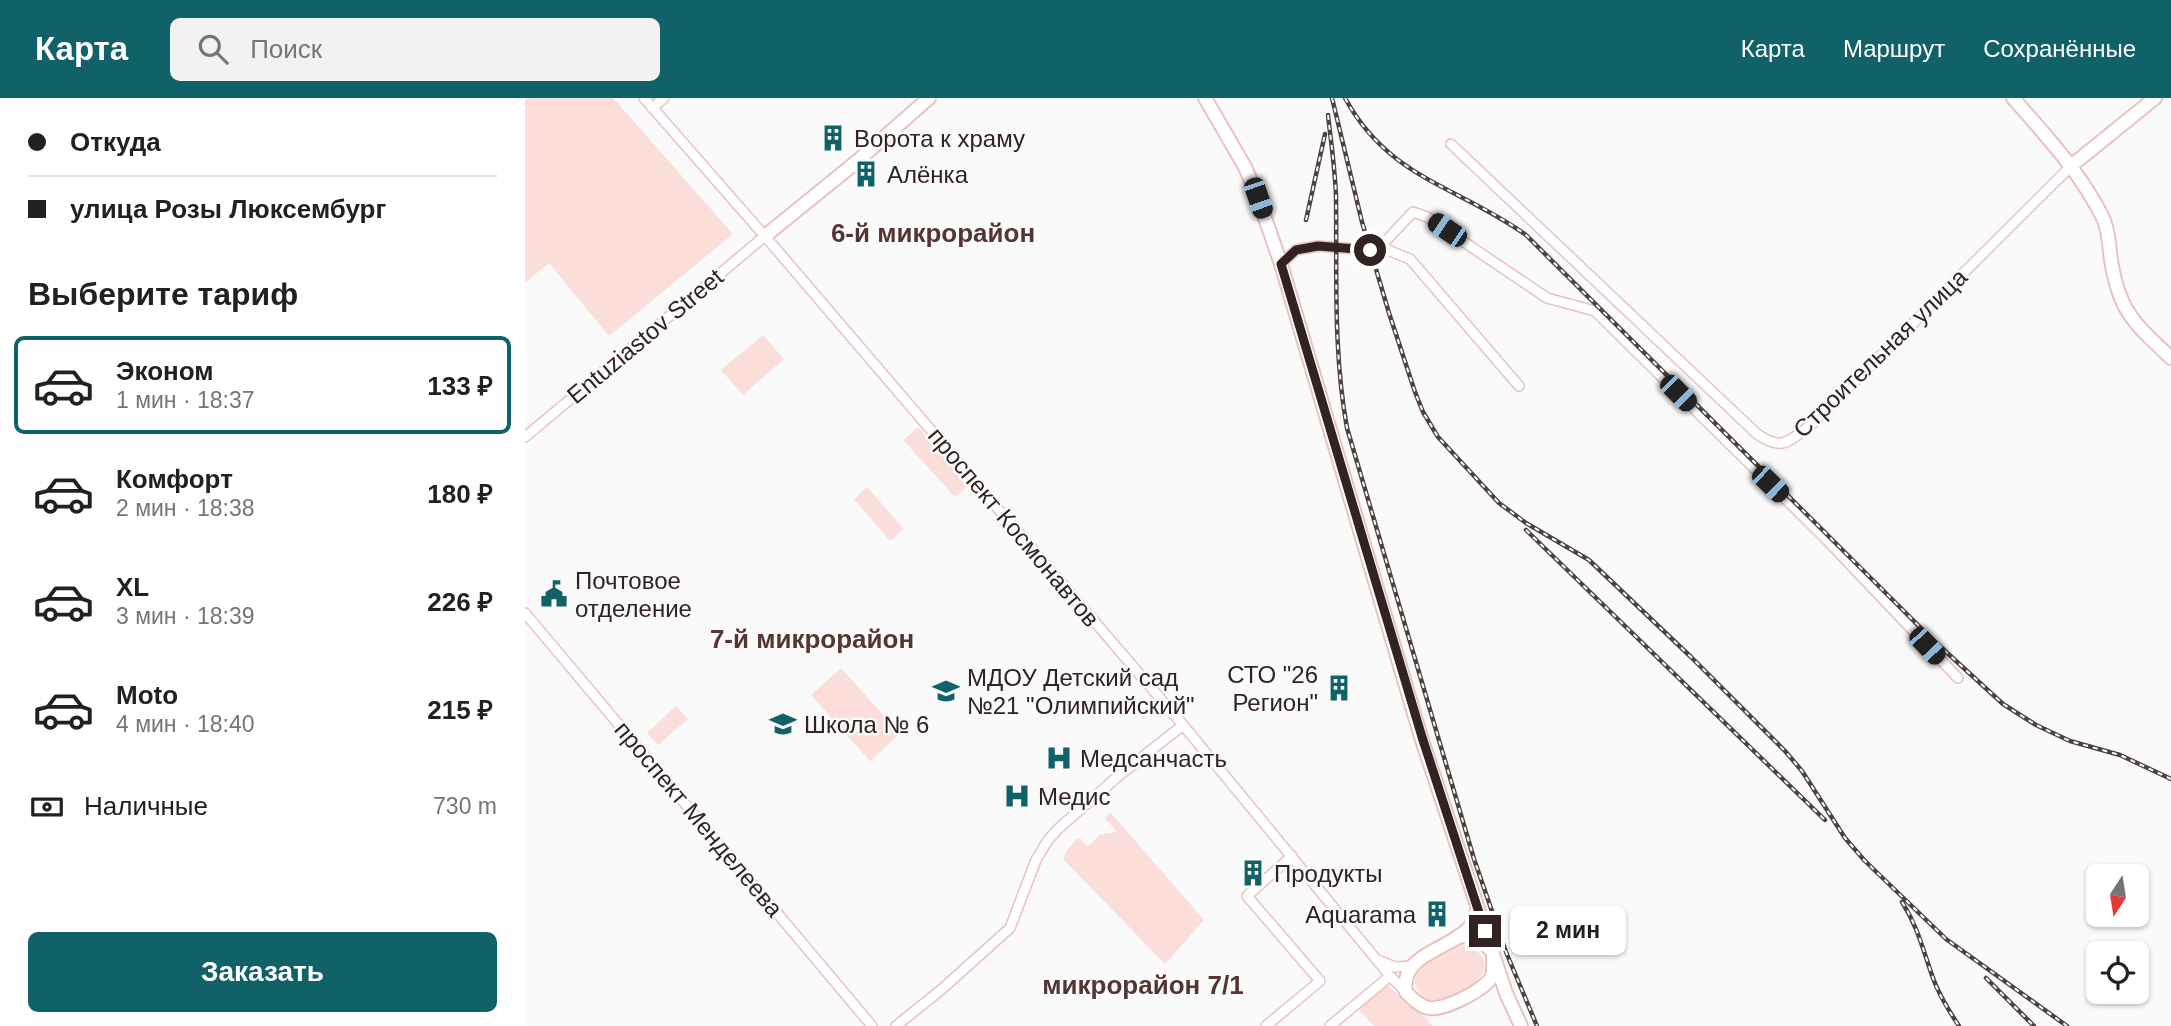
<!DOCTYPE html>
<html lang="ru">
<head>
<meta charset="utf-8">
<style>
  :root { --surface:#fff; --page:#f2f2f2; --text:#202124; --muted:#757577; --line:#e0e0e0; --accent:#116168 }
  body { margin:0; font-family:Helvetica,sans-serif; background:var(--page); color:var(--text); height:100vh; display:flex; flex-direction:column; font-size:26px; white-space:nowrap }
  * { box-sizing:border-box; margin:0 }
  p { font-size:23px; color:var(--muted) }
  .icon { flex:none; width:38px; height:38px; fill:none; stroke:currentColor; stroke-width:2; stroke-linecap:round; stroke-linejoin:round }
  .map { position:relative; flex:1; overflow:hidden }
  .drawer { display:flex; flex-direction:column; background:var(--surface); width:525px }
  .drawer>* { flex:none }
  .banner { display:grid; align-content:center; height:154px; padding:0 28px; background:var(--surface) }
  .needle { width:46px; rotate:192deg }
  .buttons { position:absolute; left:1561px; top:766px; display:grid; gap:14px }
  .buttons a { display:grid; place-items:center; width:63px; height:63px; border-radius:10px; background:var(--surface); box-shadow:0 2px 5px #0004; font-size:35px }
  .end { position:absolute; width:32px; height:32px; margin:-16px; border:9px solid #312321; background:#fff; box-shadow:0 0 0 4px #fff }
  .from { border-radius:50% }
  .bubble { position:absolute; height:49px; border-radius:10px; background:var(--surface); box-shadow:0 2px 5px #0004; font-size:23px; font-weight:800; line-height:49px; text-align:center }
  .car { position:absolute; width:21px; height:42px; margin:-21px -10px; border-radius:9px; box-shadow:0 0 5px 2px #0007; background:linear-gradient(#222 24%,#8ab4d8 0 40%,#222 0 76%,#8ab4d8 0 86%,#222 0) }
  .banner b { display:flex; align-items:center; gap:24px; height:66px; font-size:26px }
  .banner b+b { border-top:2px solid var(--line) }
  .banner i { width:18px; height:18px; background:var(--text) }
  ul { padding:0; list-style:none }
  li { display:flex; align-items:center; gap:21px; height:98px; margin:0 14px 10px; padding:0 14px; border:4px solid transparent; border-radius:10px }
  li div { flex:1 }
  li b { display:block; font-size:26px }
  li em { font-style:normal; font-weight:800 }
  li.selected { border-color:var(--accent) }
  li>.icon { width:63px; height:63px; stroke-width:1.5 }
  h2 { padding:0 28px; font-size:32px; line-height:84px }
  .pay { display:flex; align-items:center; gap:18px; height:77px; padding:0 28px; font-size:26px }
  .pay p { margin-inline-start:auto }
  .cta { display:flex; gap:14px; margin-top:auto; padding:14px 28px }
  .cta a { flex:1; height:80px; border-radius:10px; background:var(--accent); color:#fff; font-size:28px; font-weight:800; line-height:80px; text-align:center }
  header { display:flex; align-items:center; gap:42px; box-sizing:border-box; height:98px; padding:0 35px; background:var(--accent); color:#fff }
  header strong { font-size:33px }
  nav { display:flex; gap:38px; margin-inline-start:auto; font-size:24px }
  .search { width:490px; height:63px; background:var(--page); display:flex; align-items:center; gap:18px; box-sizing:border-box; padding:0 24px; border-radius:10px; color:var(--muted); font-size:26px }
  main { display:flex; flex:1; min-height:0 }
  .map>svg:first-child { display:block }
  .green { fill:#fbddda }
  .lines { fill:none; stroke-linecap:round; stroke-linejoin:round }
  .minor-casing { stroke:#e9c2bf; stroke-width:12 }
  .major-casing { stroke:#e9c2bf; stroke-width:16 }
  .minor { stroke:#fff; stroke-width:9 }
  .major { stroke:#fff; stroke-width:12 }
  .rail-casing { stroke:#4e4240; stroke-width:4.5 }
  .rail { stroke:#fafafa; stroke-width:2; stroke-dasharray:5; stroke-linecap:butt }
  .route { stroke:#312321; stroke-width:9 }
  .labels { text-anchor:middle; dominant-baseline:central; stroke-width:5; stroke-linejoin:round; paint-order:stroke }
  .poi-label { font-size:24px; fill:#312321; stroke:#fafafa; text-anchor:start }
  .street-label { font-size:24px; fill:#312321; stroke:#fafafa }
  .neighbourhood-label { font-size:26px; font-weight:bold; fill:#533532; stroke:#fafafa }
</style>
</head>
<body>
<header>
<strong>Карта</strong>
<div class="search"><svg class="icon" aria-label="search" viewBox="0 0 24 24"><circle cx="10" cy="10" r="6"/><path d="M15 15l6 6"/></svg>Поиск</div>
<nav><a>Карта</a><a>Маршрут</a><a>Сохранённые</a></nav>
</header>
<main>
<section class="drawer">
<div class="banner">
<b><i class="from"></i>Откуда</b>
<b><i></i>улица Розы Люксембург</b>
</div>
<h2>Выберите тариф</h2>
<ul>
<li class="selected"><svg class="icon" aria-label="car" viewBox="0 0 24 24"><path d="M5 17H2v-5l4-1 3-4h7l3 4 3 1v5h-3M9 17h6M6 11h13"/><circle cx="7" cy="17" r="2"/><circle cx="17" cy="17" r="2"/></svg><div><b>Эконом</b><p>1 мин · 18:37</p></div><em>133 ₽</em></li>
<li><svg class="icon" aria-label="car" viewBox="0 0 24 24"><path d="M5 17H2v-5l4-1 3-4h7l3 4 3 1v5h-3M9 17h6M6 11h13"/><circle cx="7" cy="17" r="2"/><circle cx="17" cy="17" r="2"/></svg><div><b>Комфорт</b><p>2 мин · 18:38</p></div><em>180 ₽</em></li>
<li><svg class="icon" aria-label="car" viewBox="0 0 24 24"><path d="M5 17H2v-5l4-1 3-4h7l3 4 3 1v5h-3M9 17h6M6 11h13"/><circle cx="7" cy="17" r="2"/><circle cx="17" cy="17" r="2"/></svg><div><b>XL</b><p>3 мин · 18:39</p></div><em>226 ₽</em></li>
<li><svg class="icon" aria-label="car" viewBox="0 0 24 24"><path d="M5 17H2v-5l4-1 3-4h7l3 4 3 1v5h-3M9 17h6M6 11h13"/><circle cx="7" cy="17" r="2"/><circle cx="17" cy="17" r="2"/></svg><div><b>Moto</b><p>4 мин · 18:40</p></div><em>215 ₽</em></li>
</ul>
<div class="pay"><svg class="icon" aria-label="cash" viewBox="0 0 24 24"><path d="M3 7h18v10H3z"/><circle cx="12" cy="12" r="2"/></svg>Наличные<p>730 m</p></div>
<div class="cta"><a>Заказать</a></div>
</section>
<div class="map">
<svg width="1646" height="928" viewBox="0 0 1646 928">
  <rect width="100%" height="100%" fill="#fafafa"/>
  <path class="green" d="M 0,0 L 88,0 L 208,136 L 84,238 L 24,165 L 0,185 Z
    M 238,237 L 259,261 L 218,297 L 196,272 Z
    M 393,329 L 443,388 L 430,399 L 378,342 Z
    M 342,389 L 379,431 L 365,443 L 329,401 Z
    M 316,570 L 375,636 L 345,663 L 286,597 Z
    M 151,608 L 163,621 L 133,647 L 122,635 Z
    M 586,715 L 679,822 L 640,866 L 538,761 L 542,752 L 553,740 L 563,748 L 576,736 L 592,734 L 580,720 Z
    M 933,846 C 951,846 969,864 954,881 C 946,890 932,896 921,901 C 901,910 879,887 896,869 C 905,859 921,853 933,846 Z
    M 861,886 L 902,921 L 907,928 L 849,928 L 834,912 Z"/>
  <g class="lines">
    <g class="minor-casing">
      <path id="minor" d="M 119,0 L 251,151 L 658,627 L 865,878 L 881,894
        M 127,10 L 139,0
        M 926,46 L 1232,336 C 1258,354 1264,343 1287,326 L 1546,68
        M 855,149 L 885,161 L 994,288
        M 756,166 L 771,152 L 793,148 L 845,152 L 855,149 L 888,114 L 902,119 L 1022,200 L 1070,213 L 1300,440 L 1433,580
        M 0,339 L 240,138
        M 0,515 L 347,928
        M 855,863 L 870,869 L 887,868
        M 371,928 L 417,891 L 485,830 L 511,762 L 523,742 L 533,731 L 591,680 L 658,627
        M 741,928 L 795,883 L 722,798 L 767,758
        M 805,928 L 865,878"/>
    </g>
    <g class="major-casing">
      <path id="major" d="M 680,0 L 720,69 L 733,100 L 756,166 L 896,639 L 981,895 L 996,928
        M 1488,0 C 1521,38 1556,75 1578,120 C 1584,133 1584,148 1586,162 C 1594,214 1610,226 1646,260
        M 1546,68 L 1630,0
        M 240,138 L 330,65 L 404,0
        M 933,838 C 951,838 957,841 968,855 C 968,862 969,871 967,878 C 962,891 918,913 904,910 C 894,908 888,901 881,894 C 874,854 929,852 947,826 C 950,821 951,815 953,810"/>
    </g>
    <use href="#minor" class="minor"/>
    <use href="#major" class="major"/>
    <g class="rail-casing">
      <path id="rail" d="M 807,0 L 837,124 L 864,215 L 890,294 L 898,314 L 913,339 L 974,405 L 1001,425 L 1064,462 L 1166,559 L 1260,653 L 1277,673 L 1320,740 L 1340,763 L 1421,841 L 1542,928
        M 820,0 C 864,81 933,88 1001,137 L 1407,541 L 1478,606 L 1511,627 L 1545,643 L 1595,657 L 1646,681
        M 803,17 C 806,44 810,71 811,98 C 812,176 808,253 822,330 L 949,761 L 981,854 L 1012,928
        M 781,122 L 800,36
        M 1001,432 L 1300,722
        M 1377,804 C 1393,829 1398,852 1408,880 C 1414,897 1424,913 1434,928
        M 1461,880 L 1509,928"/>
    </g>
    <use href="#rail" class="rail"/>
  </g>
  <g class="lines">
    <path class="route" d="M 845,152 L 793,148 L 771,152 L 756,166 L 897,639 L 960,833"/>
  </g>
  <defs>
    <g id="building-bare" transform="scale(2.1)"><path d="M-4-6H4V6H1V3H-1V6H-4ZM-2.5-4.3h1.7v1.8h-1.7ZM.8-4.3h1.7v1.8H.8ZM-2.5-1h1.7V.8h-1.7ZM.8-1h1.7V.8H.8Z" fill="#116168" stroke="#fafafa" stroke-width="2.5" paint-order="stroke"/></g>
    <g id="civic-bare" transform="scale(2.1)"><path d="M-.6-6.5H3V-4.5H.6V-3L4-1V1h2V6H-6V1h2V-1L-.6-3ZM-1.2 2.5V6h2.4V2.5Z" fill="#116168" stroke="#fafafa" stroke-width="2.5" paint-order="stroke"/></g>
    <g id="school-bare" transform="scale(2.1)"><path d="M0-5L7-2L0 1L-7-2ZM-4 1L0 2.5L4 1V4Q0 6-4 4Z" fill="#116168" stroke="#fafafa" stroke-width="2.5" paint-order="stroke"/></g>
    <g id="hospital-bare" transform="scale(2.1)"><path d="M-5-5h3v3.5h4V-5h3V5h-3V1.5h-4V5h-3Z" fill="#116168" stroke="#fafafa" stroke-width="2.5" paint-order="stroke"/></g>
  </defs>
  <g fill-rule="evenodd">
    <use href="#building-bare" x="308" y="40"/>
    <use href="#building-bare" x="341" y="76"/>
    <use href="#civic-bare" x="29" y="496"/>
    <use href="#building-bare" x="814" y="590"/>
    <use href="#school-bare" x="421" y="593"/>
    <use href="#school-bare" x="258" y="626"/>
    <use href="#hospital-bare" x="534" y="660"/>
    <use href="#hospital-bare" x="492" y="698"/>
    <use href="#building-bare" x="728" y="775"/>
    <use href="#building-bare" x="912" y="816"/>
  </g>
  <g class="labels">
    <g class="poi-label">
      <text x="329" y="40">Ворота к храму</text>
      <text x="362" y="76">Алёнка</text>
      <text x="50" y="482">Почтовое<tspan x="50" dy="28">отделение</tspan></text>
      <text x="793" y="576" text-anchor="end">СТО "26<tspan x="793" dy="28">Регион"</tspan></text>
      <text x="442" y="579">МДОУ Детский сад<tspan x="442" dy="28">№21 "Олимпийский"</tspan></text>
      <text x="279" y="626">Школа № 6</text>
      <text x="555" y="660">Медсанчасть</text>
      <text x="513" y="698">Медис</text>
      <text x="749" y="775">Продукты</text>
      <text x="891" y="816" text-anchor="end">Aquarama</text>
    </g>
    <g class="street-label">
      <text transform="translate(120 238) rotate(-40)">Entuziastov Street</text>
      <text transform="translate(1355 255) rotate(-44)">Строительная улица</text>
      <text transform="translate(489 429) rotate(50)">проспект Космонавтов</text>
      <text transform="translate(174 721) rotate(50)">проспект Менделеева</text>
    </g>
    <g class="neighbourhood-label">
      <text x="408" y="135">6-й микрорайон</text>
      <text x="287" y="541">7-й микрорайон</text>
      <text x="618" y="887">микрорайон 7/1</text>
    </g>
  </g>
</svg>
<div class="buttons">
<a><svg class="needle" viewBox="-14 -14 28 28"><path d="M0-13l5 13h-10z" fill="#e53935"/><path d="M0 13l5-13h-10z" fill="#757577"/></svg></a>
<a><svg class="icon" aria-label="locate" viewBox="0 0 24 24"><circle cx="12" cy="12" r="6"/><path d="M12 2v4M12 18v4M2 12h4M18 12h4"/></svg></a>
</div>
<i class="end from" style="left:845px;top:152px"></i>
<i class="end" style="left:960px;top:833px"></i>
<div class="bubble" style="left:985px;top:808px;width:116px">2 мин</div>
<i class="car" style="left:733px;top:100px;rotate:161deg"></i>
<i class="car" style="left:922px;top:132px;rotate:304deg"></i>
<i class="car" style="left:1153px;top:295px;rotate:135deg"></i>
<i class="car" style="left:1245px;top:386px;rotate:134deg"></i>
<i class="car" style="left:1402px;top:548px;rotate:137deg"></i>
</div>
</main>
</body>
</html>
